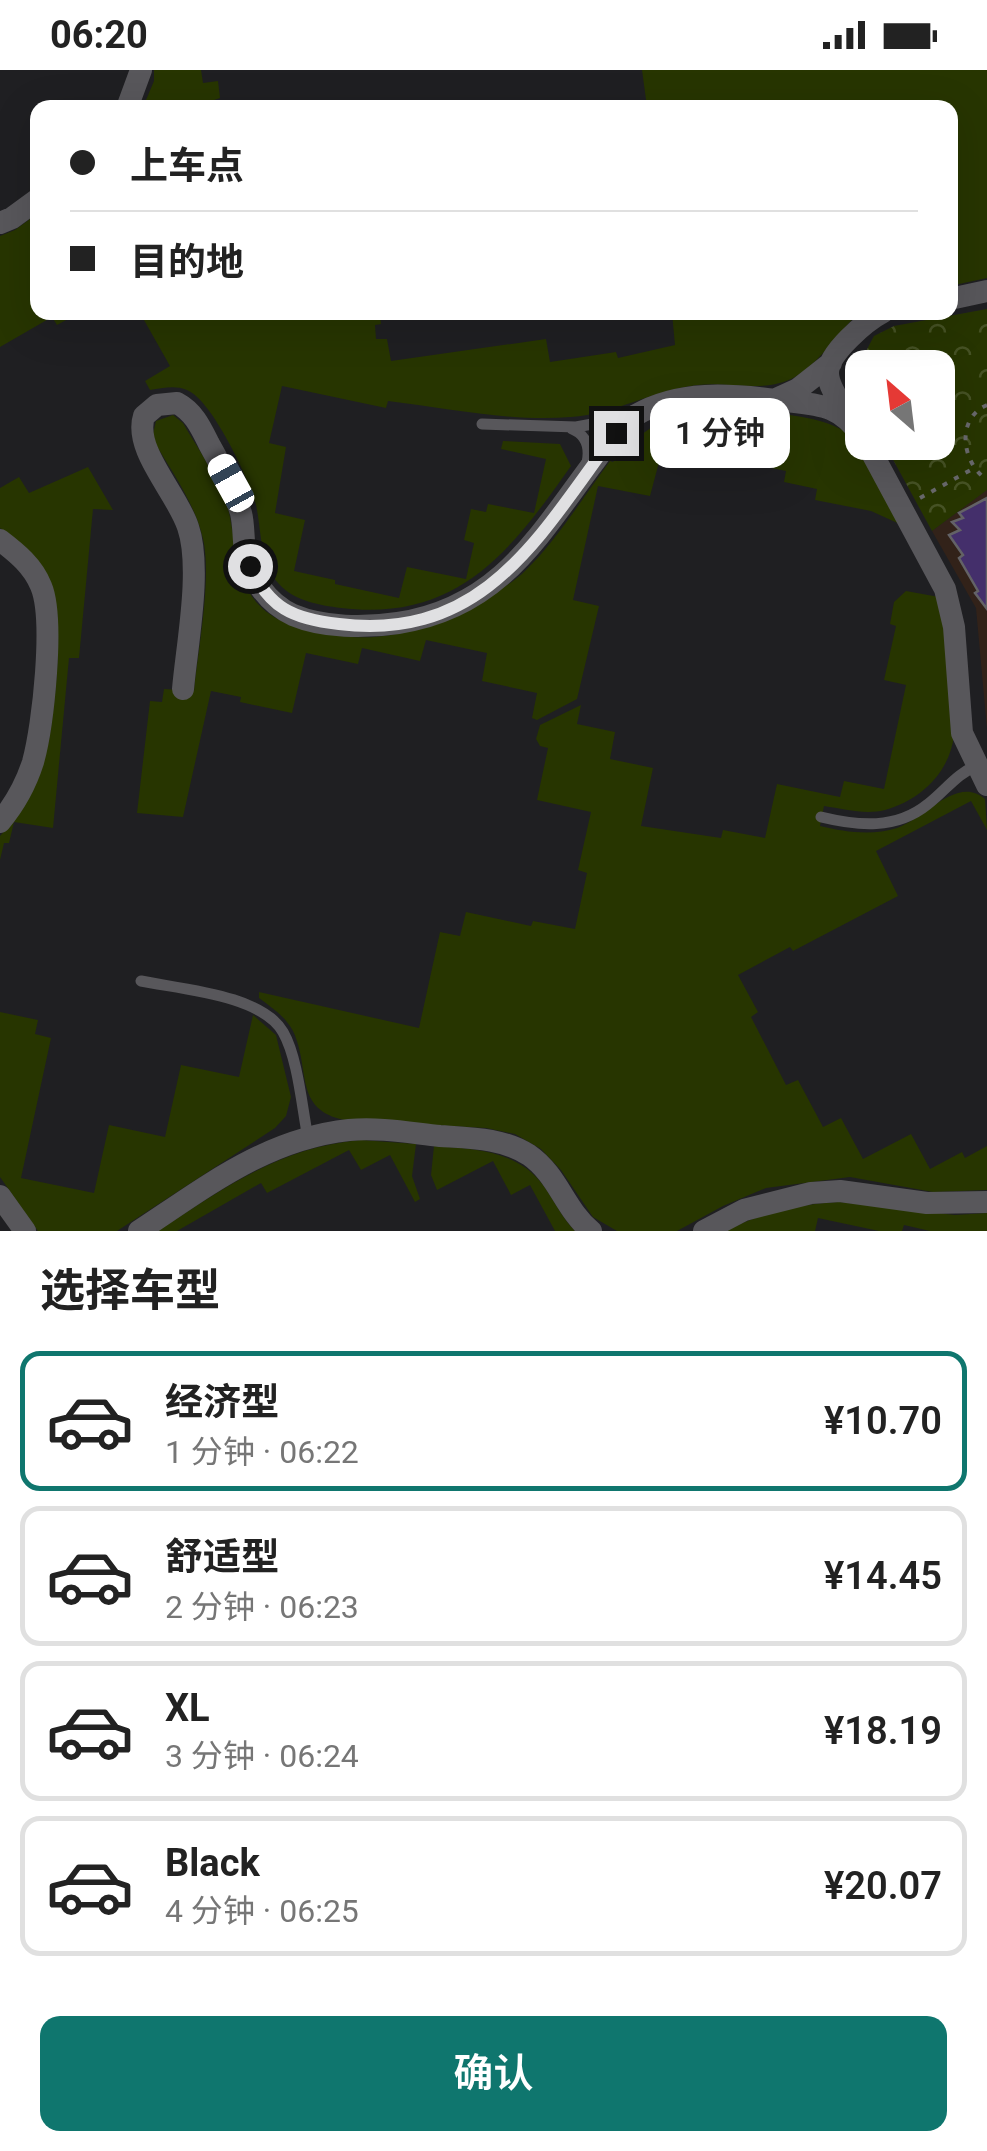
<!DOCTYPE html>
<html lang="zh">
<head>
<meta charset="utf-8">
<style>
  :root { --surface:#fff; --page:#f2f2f2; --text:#222; --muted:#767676; --line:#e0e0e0; --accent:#0f766e }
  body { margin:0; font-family:Roboto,"Noto Sans SC",sans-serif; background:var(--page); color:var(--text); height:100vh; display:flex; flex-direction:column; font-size:38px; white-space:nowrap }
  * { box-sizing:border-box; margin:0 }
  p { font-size:32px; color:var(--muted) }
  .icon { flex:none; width:55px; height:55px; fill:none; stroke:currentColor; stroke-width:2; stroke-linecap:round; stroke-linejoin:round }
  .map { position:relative; height:1161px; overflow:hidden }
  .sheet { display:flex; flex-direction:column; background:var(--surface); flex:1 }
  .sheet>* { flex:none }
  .top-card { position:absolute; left:30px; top:30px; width:928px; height:220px; border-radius:20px; box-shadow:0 10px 40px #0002; display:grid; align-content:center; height:220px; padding:0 40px; background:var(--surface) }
  .needle { width:65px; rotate:332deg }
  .tools { position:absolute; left:845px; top:280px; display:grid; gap:20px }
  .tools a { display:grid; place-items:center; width:110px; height:110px; border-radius:20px; background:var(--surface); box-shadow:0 10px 40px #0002; font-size:50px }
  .end { position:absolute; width:45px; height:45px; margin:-22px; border:12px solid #e0e0e2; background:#111; box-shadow:0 0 0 5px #111 }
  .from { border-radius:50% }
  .bubble { position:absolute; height:70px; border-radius:20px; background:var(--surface); box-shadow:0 10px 40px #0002; font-size:32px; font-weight:600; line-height:70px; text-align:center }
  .car { position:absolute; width:30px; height:60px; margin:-30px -15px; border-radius:12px; box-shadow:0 0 8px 2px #0007; background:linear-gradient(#fff 24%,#345 0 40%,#fff 0 76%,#345 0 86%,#fff 0) }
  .top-card b { display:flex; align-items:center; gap:35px; height:95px; font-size:38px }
  .top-card b+b { border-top:2px solid var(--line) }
  .top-card i { width:25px; height:25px; background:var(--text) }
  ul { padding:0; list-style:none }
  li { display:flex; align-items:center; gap:30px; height:140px; margin:0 20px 15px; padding:0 20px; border:5px solid var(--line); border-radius:20px }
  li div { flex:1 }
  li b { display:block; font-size:38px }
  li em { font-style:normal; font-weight:600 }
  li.current { border-color:var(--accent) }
  li>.icon { width:90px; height:90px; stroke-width:1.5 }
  h2 { padding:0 40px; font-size:45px; line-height:120px }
  .primary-button { display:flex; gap:20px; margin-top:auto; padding:20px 40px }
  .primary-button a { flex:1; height:115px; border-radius:20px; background:var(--accent); color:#fff; font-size:40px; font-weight:600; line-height:115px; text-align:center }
  .status { display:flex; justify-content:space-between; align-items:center; height:70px; padding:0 50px; background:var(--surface); direction:ltr }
  .status svg { height:28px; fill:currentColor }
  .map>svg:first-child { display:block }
  .commercial { fill:#322219 }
  .grass { fill:#273500 }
  .park { fill:url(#park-crowns) }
  .building { fill:#442f6b; stroke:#636266; stroke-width:2.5 }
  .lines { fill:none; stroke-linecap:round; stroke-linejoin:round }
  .path { stroke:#68686b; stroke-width:4; stroke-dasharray:5 8; stroke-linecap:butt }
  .service { stroke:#58575b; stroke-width:11 }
  .minor { stroke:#58575b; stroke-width:22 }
  .route { stroke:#e0e0e2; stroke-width:12 }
</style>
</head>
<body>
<div class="status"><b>06:20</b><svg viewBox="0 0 49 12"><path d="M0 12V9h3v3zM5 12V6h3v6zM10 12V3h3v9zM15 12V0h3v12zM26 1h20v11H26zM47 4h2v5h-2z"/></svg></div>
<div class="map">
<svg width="987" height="1161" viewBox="0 0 987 1161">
  <defs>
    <pattern id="park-crowns" width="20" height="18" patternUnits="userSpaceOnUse" patternTransform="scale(2.5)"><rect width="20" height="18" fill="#273500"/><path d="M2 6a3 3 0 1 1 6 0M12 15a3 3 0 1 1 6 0" fill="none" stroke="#465225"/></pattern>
  </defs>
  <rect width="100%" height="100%" fill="#1f1f22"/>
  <path class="commercial" d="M 987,420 L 987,659 L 976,538 L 932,461 Z"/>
  <path class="grass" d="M 154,0 L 201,0 L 203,13 L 218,11 L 220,28 L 214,30 L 214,37 L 143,37 L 154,11 Z
    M 642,0 L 987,0 L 987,208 L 950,216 L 950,38 L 647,37 Z
    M 37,144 L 38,242 L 79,243 L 57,255 L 52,247 L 0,277 L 0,166 L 15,160 Z
    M 140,243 L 380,243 L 381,254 L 375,255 L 376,269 L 387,269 L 391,291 L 546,269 L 550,292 L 616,282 L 618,288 L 675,275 L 672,243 L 859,243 C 837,263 822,291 795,307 C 764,324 730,311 697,315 C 654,320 615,344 571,347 C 510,352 448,338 388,331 L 386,338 L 282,316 L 269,373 L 286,377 L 275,443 L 305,450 L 294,501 L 335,510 L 335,514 L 399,528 L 407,497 L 466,509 L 474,473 L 464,470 L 471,439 L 486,442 L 488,434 L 534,443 L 546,389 L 501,379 L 503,371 L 560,374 L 571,396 C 511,481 458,552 341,538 C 319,535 294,531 279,514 C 259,492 262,462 256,435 C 249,409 212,330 187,320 C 175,315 163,318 150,320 L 145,311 L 170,296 Z
    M 706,342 C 744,341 823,340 852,367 C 869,383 891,434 904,456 L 871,441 L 815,430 L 817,419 L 784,412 L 786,401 L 757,395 L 758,387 L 696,374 L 675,382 L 669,378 L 663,352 Z
    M 173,345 L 183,353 C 196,376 214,401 224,426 C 238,463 230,503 258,534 C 277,555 309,561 335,565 C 389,574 435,556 481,530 C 496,522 513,513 525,501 C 558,469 583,427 610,391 L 613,392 L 631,372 L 652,357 L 662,381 L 650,426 L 598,416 L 573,530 L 599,536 L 577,629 L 537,650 L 532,648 L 537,623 L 482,611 L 487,583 L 426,570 L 420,591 L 362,578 L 358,594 L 306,583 L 292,643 L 240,632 L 241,627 L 211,621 L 183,747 L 137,743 L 150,631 L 162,632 L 164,619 L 194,621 C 198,579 213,503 202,465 C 193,430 170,399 152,368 L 156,351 Z
    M 88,397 L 113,440 L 93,439 L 79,588 L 69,588 L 53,758 L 14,752 L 9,773 L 4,773 L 0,790 L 0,766 C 19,746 43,698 49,670 C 55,639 65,543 51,516 C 40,492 21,474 0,458 L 0,418 L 19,407 L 29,423 Z
    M 906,521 L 939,527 C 945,552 947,578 949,604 C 951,623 956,645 954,665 C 950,702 921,730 885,740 C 865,745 844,739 824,736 L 820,756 C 845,762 872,766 897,758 C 926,748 957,705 985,729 L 987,760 L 971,731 L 876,781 L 898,826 L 793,881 L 790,877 L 738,905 L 758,942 L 751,947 L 786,1015 L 798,1010 L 823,1057 L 841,1048 L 863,1089 L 911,1064 L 930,1099 L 962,1082 L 965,1088 L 987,1076 L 987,1120 L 933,1122 L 850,1107 L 766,1118 L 723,1136 L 677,1161 L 617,1161 L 593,1147 L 561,1100 L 541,1079 L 515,1064 L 486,1058 L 345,1050 C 293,1040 311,999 293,961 C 285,946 272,938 259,928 L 259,922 L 419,958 L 440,862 L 460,866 L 466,842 L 531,856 L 533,851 L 575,859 L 587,803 L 578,800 L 591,742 L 537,730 L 548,678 L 540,676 L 536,669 L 540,655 L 581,635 L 577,654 L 615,662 L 610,689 L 653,698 L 641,756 L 721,768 L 723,760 L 765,768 L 777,714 L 840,727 L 844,711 L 884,719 L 906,615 L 884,610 L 896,556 L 890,554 L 894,532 Z
    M 0,942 L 38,950 L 35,964 L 51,968 L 21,1108 L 94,1123 L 109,1055 L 165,1067 L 181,995 L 239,1007 L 253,945 L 276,965 L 291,1027 L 286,1046 L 275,1058 L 117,1161 L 38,1161 L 0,1107 Z
    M 361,1070 L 416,1074 L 412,1106 L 420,1129 L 415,1132 L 390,1085 L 361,1100 L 349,1080 L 267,1123 L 261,1113 L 177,1161 L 158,1161 C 224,1118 280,1077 361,1070 Z
    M 434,1076 C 474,1079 517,1080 543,1115 C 554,1130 562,1148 575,1161 L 555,1161 L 530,1115 L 511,1125 L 493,1091 L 437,1120 L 431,1105 Z
    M 839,1132 L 955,1145 L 987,1143 L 987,1161 L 930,1161 L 904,1155 L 902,1161 L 879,1161 L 818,1148 L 815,1161 L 726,1161 C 760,1143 800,1134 839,1132 Z"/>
  <path class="park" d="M 987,239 L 987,420 L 932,461 L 884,373 L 938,372 L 938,298 L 862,298 L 862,332 L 855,302 L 874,266 L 894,256 Z"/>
  <path class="building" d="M 987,428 L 987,539 L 975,523 L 978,521 L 959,488 L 963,485 L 949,465 L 960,460 L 952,452 L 963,448 L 959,443 Z"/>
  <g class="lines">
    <path class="path" d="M 987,335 C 955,349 962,393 987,410
      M 920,428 L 976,397"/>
    <path class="service" d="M 482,354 L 576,357 L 625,348
      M 572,359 C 587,365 590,379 587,393
      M 821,747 C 858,756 896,760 928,734 C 945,721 957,703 978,695
      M 141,911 C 180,919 262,925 283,962 C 298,988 302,1038 308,1068"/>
    <path class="minor" d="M 127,38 L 141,0
      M 0,153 L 12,148 L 38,129
      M 950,229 L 987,221
      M 776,329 L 798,319 L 831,293
      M 850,348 C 843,336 828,318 828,303 C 828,283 866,251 883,242
      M 866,372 L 945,519 L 954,557 L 962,663 L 987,715
      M 0,470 C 17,483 33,496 41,516 C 55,549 43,656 33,692 C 26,714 15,734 0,752
      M 183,619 C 187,574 202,498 188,457 C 177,423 133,380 144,346 L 157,335 L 177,333 C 194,342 201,358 209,374 C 222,397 233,418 241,443 C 244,455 243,468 245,480 C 250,508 267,533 293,545 C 324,558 365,558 398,553 C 497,538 536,470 591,396 C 604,380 617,355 636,345 C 679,320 730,324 777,330 C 815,335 839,332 862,367
      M 0,1126 L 25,1161
      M 139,1161 C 206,1117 266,1069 349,1060 C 379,1057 411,1063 440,1066 C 470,1068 503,1068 529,1085 C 558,1105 565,1140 591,1161
      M 704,1161 L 744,1140 L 811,1123 L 840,1121 L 927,1133 L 987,1132"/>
  </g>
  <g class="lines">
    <path class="route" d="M 250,496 C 269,538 293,549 339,554 C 486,572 541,463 616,363"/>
  </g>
</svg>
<div class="tools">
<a><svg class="needle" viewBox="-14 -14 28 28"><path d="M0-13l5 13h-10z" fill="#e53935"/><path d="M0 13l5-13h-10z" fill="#767676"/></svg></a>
</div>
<i class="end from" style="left:250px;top:496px"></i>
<i class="end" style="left:616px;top:363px"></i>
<div class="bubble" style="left:650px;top:328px;width:140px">1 分钟</div>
<i class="car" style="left:231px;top:413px;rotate:331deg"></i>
<div class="top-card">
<b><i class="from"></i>上车点</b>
<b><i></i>目的地</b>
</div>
</div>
<section class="sheet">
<h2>选择车型</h2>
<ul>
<li class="current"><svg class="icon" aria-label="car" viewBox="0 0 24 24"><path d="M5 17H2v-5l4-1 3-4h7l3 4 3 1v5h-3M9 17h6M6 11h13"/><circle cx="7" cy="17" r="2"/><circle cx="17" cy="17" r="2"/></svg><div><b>经济型</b><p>1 分钟 · 06:22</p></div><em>¥10.70</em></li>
<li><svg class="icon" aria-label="car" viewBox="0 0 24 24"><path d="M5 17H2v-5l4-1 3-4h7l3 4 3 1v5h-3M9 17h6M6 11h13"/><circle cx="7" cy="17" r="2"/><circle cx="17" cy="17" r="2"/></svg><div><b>舒适型</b><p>2 分钟 · 06:23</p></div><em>¥14.45</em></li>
<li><svg class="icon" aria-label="car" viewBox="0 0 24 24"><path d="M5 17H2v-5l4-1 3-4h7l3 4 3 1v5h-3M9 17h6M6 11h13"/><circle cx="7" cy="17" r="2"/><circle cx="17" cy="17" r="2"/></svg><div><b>XL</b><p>3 分钟 · 06:24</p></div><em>¥18.19</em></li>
<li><svg class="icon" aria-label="car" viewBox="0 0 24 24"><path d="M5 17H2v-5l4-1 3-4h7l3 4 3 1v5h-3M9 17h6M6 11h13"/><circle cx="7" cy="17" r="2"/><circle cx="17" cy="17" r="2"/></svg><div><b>Black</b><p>4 分钟 · 06:25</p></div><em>¥20.07</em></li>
</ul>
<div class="primary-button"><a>确认</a></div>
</section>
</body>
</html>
